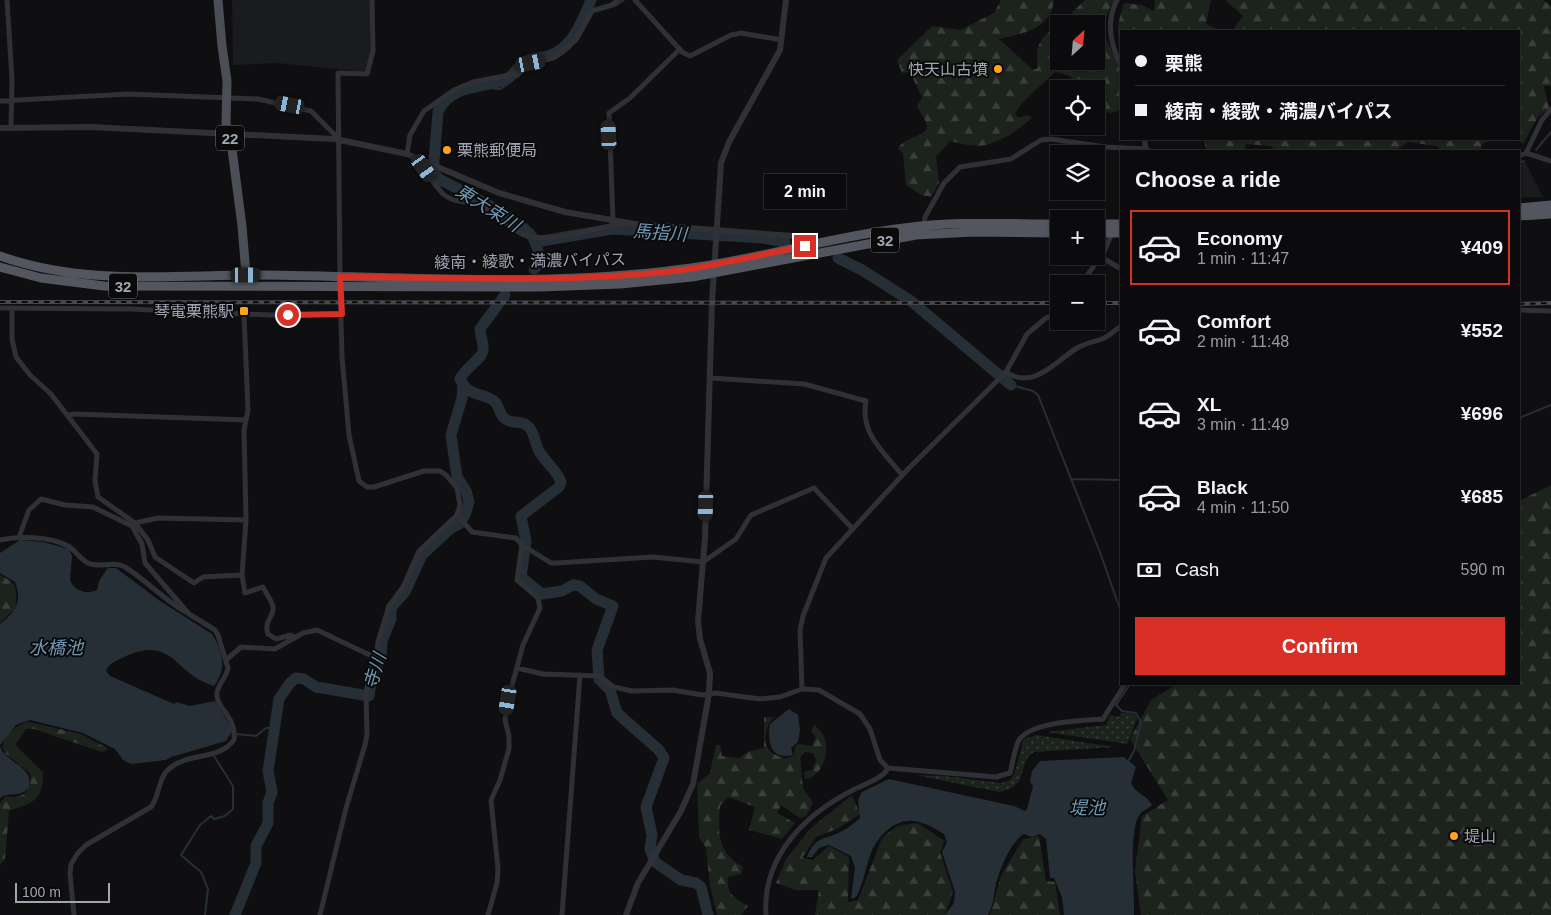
<!DOCTYPE html>
<html lang="en">
<head>
<meta charset="utf-8">
<style>
  :root { --surface:#0b0b0d; --page:#19191b; --text:#f1f3f6; --muted:#9a9b9d; --line:#2b2b2e; --accent:#d93025 }
  body { margin:0; font-family:Arial,"Noto Sans JP",sans-serif; background:var(--page); color:var(--text); height:100vh; display:flex; flex-direction:column; font-size:19px; white-space:nowrap }
  * { box-sizing:border-box; margin:0 }
  p { font-size:16px; color:var(--muted) }
  .icon { flex:none; width:28px; height:28px; fill:none; stroke:currentColor; stroke-width:2; stroke-linecap:round; stroke-linejoin:round }
  .map { position:relative; flex:1; overflow:hidden }
  .side { position:absolute; left:1120px; top:150px; width:400px; height:535px; display:flex; flex-direction:column; background:var(--surface); border-radius:0px; box-shadow:0 1px 4px #0004,0 0 0 1px var(--line) }
  .side>* { flex:none }
  .top-card { position:absolute; left:1120px; top:30px; width:400px; height:110px; border-radius:0px; box-shadow:0 1px 4px #0004,0 0 0 1px var(--line); display:grid; align-content:center; height:110px; padding:0 15px; background:var(--surface) }
  .needle { width:32px; rotate:26deg }
  .buttons { position:absolute; left:1050px; top:15px; display:grid; gap:10px }
  .buttons a { display:grid; place-items:center; width:55px; height:55px; border-radius:0px; background:var(--surface); box-shadow:0 1px 4px #0004,0 0 0 1px var(--line); font-size:25px }
  .scale { position:absolute; left:15px; bottom:12px; width:95px; box-sizing:border-box; padding-left:5px; border:2px solid #9ea6b3; border-top:0; font-size:14px; line-height:18px; white-space:nowrap; color:#9ea6b3; -webkit-text-stroke:4px #0a0a0b; paint-order:stroke }
  .end { position:absolute; width:22px; height:22px; margin:-11px; border:6px solid #d93025; background:#fff; box-shadow:0 0 0 2px #fff }
  .from { border-radius:50% }
  .bubble { position:absolute; height:35px; border-radius:0px; background:var(--surface); box-shadow:0 1px 4px #0004,0 0 0 1px var(--line); font-size:16px; font-weight:700; line-height:35px; text-align:center }
  .car { position:absolute; width:15px; height:30px; margin:-15px -8px; border-radius:6px; box-shadow:0 0 4px 1px #0007; background:linear-gradient(#222 24%,#8ab4d8 0 40%,#222 0 76%,#8ab4d8 0 86%,#222 0) }
  .top-card b { display:flex; align-items:center; gap:18px; height:48px; font-size:19px }
  .top-card b+b { border-top:1px solid var(--line) }
  .top-card i { width:12px; height:12px; background:var(--text) }
  ul { padding:0; list-style:none }
  li { display:flex; align-items:center; gap:15px; height:75px; margin:0 10px 8px; padding:0 5px; border:2px solid transparent; border-radius:0px }
  li div { flex:1 }
  li b { display:block; font-size:19px }
  li em { font-style:normal; font-weight:700 }
  li.selected { border-color:var(--accent) }
  li>.icon { width:45px; height:45px; stroke-width:1.5 }
  h2 { padding:0 15px; font-size:22px; line-height:60px }
  .pay { display:flex; align-items:center; gap:12px; height:55px; padding:0 15px; font-size:19px }
  .pay p { margin-inline-start:auto }
  .action { display:flex; gap:10px; margin-top:auto; padding:10px 15px }
  .action a { flex:1; height:58px; border-radius:0px; background:var(--accent); color:#fff; font-size:20px; font-weight:700; line-height:58px; text-align:center }
  .map>svg:first-child { display:block }
  .built { fill:#1a1b1e }
  .grass { fill:url(#grass-dots) }
  .forest { fill:url(#forest-firs) }
  .water { fill:#252f35 }
  .lines { fill:none; stroke-linecap:round; stroke-linejoin:round }
  .stream { stroke:#252f35; stroke-width:2 }
  .river { stroke:#252f35; stroke-width:11 }
  .minor { stroke:#303136; stroke-width:5 }
  .tertiary { stroke:#303136; stroke-width:6 }
  .primary { stroke:#4b4e55; stroke-width:9 }
  .trunk { stroke:#53565e; stroke-width:9 }
  .rail-casing { stroke:#46494f; stroke-width:4 }
  .rail { stroke:#0a0a0b; stroke-width:2; stroke-dasharray:5.5; stroke-linecap:butt }
  .route { stroke:#d93025; stroke-width:6 }
  .poi-dot { fill:#ffa318; stroke:#0a0a0b; stroke-width:2 }
  .labels { text-anchor:middle; dominant-baseline:central; stroke-width:4; stroke-linejoin:round; paint-order:stroke }
  .shield { fill:#0a0a0b; stroke:#727781; stroke-width:1 }
  .shield-label { font-size:15px; font-weight:bold; fill:#9ea6b3 }
  .poi-label { font-size:16px; fill:#9ea6b3; stroke:#0a0a0b; text-anchor:end }
  .street-label { font-size:16px; fill:#9ea6b3; stroke:#0a0a0b }
  .water-label { font-size:18px; font-style:italic; fill:#7198b3; stroke:#0a0a0b }
</style>
</head>
<body>
<div class="map">
<svg width="1551" height="915" viewBox="0 0 1551 915">
  <defs>
    <pattern id="grass-dots" width="8" height="8" patternUnits="userSpaceOnUse" patternTransform="scale(1.25)"><rect width="8" height="8" fill="#1b231c"/><path d="M2 2h.1M6 6h.1" fill="none" stroke="#39403b" stroke-width="1.8" stroke-linecap="round"/></pattern>
    <pattern id="forest-firs" width="22" height="20" patternUnits="userSpaceOnUse" patternTransform="scale(1.25)"><rect width="22" height="20" fill="#1b231c"/><path d="M5 1l3.5 6h-7zM16 11l3.5 6h-7z" fill="#39403b"/></pattern>
  </defs>
  <rect width="100%" height="100%" fill="#0f0f11"/>
  <path class="built" d="M 232,0 L 370,0 L 371,52 L 366,72 L 277,63 L 233,65 Z
    M 1525,162 L 1543,197 L 1519,198 L 1519,164 Z"/>
  <path class="grass" d="M 1122,713 L 1135,714 L 1137,719 L 1127,744 L 1047,732 L 1106,725 L 1110,715 L 1118,717 Z
    M 1036,735 L 1114,747 L 1034,752 C 1016,763 1031,787 999,792 L 916,775 L 945,776 L 1001,783 L 1010,780 L 1014,775 L 1024,739 Z"/>
  <path class="forest" d="M 1001,0 L 1054,0 C 1050,30 1024,33 999,39 L 1033,70 L 1038,68 C 1035,44 1040,38 1059,24 L 1059,61 L 1096,61 L 1096,24 L 1060,24 L 1085,0 L 1114,0 C 1094,37 1110,39 1121,72 C 1124,82 1121,99 1121,110 L 1110,113 L 1096,106 L 1096,89 L 1080,89 L 1070,76 L 1055,72 L 1022,103 L 1015,114 L 1018,118 L 1027,115 L 1032,117 C 1021,129 1002,141 985,145 C 974,148 961,143 950,141 L 936,157 L 939,183 L 931,197 L 921,195 L 906,185 L 903,153 L 898,149 C 903,138 919,138 927,129 L 926,122 L 917,106 L 922,97 L 910,72 L 902,73 L 897,60 L 932,26 L 960,30 L 994,13 Z
    M 1155,0 L 1211,0 L 1206,24 L 1221,31 L 1121,31 L 1121,49 C 1115,32 1119,19 1124,3 L 1142,5 L 1154,11 Z
    M 1225,0 L 1543,0 L 1551,6 L 1551,86 L 1544,86 L 1549,108 L 1538,117 L 1523,144 L 1517,139 L 1519,31 L 1232,31 L 1243,16 Z
    M 1204,139 L 1493,139 L 1481,145 L 1482,151 L 1442,151 L 1437,146 L 1408,142 L 1395,151 L 1277,151 L 1270,146 L 1246,144 L 1244,151 L 1206,151 Z
    M 1551,485 L 1551,915 L 1141,915 L 1135,871 L 1142,816 L 1168,800 L 1130,739 L 1151,700 L 1177,684 L 1519,684 L 1519,505 L 1521,500 Z
    M 0,575 C 19,584 16,588 16,608 L 0,623 Z
    M 764,717 L 774,717 C 766,725 761,743 771,752 C 774,755 782,757 786,759 L 794,755 L 795,747 L 798,744 L 812,746 L 816,737 L 811,731 L 814,724 C 817,728 822,732 824,737 C 830,753 823,776 805,779 L 804,772 L 812,770 L 816,761 L 813,753 L 804,752 L 800,757 L 803,788 L 813,803 L 806,816 L 800,818 L 781,805 L 777,813 L 795,823 L 782,839 L 749,830 L 755,807 L 728,797 L 720,806 C 718,833 717,852 743,867 L 741,874 L 728,877 C 726,894 734,898 748,906 L 741,915 L 717,915 L 710,886 L 706,848 L 699,837 L 697,784 L 710,773 L 716,745 L 720,745 L 722,756 L 739,758 L 750,751 L 764,748 Z
    M 29,722 L 81,734 L 107,748 L 107,750 L 102,752 L 34,729 L 26,729 L 15,745 L 43,772 C 43,801 34,802 9,811 L 5,859 L 0,865 L 0,803 L 6,796 C 24,800 33,790 30,773 L 6,754 L 2,747 C 5,734 17,724 29,722 Z
    M 852,795 L 860,814 L 839,828 L 816,837 L 802,858 L 813,860 L 829,846 L 849,857 L 848,902 L 858,900 L 882,838 L 897,826 L 917,823 L 945,841 L 940,852 L 953,892 L 945,915 L 815,915 L 819,890 L 796,890 L 776,883 L 786,859 L 811,828 Z
    M 1039,836 L 1046,881 L 1055,882 L 1060,915 L 990,915 L 1001,876 L 1023,839 Z"/>
  <path class="water" d="M 20,540 L 43,542 L 69,549 L 72,556 L 70,580 C 74,591 87,595 97,590 L 99,581 L 109,566 L 109,568 L 116,568 L 160,601 L 212,634 C 223,651 227,670 214,686 C 174,675 174,634 124,657 C 117,660 108,664 106,671 L 110,676 L 174,704 L 176,702 L 190,706 L 215,701 L 233,730 L 226,741 L 171,757 L 166,760 L 131,764 L 123,760 L 115,749 L 83,733 L 30,720 L 16,725 L 0,745 L 0,624 C 15,613 23,601 15,582 L 0,573 L 0,553 Z
    M 789,709 L 798,715 L 800,730 L 798,742 L 791,748 L 793,755 C 770,761 767,740 770,724 Z
    M 0,746 C 6,764 34,765 29,788 C 20,798 9,791 0,798 Z
    M 1124,757 L 1136,767 L 1131,783 C 1136,794 1147,795 1152,805 C 1149,808 1142,811 1140,814 C 1128,829 1135,894 1134,915 L 1064,915 L 1062,897 L 1054,878 L 1050,878 L 1046,839 L 1040,834 L 1032,837 L 1024,834 C 1012,841 1002,864 998,877 C 993,890 995,903 988,915 L 945,915 L 954,903 L 955,892 L 942,852 L 947,842 L 944,834 C 937,830 928,824 919,822 C 897,816 879,834 871,853 C 865,868 864,883 856,897 L 851,899 L 855,867 L 851,856 L 829,845 L 819,848 L 812,857 L 807,857 C 816,834 826,841 844,830 C 850,827 855,822 860,818 L 858,800 L 862,792 L 889,779 L 1014,806 L 1025,811 L 1027,809 L 1033,786 L 1030,782 L 1032,771 L 1040,761 Z"/>
  <g class="lines">
    <path class="stream" d="M 615,6 L 624,0
      M 561,55 L 571,47
      M 533,65 L 555,59
      M 489,83 L 495,89 L 501,89 L 520,75
      M 1536,150 L 1551,132
      M 1519,163 L 1524,161
      M 1011,385 L 1033,391 L 1038,395 L 1101,555 L 1121,612
      M 1519,418 L 1551,405
      M 1071,479 L 1121,480
      M 236,734 L 256,736 L 266,728 L 276,728
      M 1129,760 L 1134,751 L 1141,722 L 1136,713 L 1122,711 L 1116,705 L 1130,684
      M 205,915 L 208,889 L 201,872 L 181,855 L 200,825 L 211,816 L 214,819 L 225,816 L 233,809 L 233,786 L 214,756"/>
    <path class="river" d="M 536,242 L 612,229 L 763,238 L 785,242
      M 838,258 L 862,270 L 911,301 L 1011,385
      M 534,269 L 540,263 C 539,252 537,242 530,234 C 509,213 465,193 439,179 L 433,173 L 438,112 C 450,85 479,88 503,81 C 514,77 517,66 526,61 C 533,58 541,58 548,56 C 573,48 582,21 591,0
      M 505,295 L 480,329 C 480,336 484,343 483,350 C 483,358 464,369 460,379 C 469,398 483,392 494,401 C 499,405 499,412 503,417 C 509,424 518,421 525,424 C 535,430 534,442 539,451 C 545,462 557,470 561,482 L 559,487 L 521,516 L 526,541 L 521,577 L 542,594 L 562,591 L 573,585 L 580,586 L 596,599 L 613,606 L 597,650 L 599,679 L 610,690 L 617,713 L 659,750 L 664,758 L 646,807 L 652,835 L 650,849 L 655,862 L 681,880 L 696,883 L 701,887 L 708,915
      M 235,915 L 256,863 L 256,846 L 268,823 L 268,803 L 272,792 L 268,771 L 279,699 L 290,683 L 296,678 L 304,679 L 316,687 L 369,696 L 372,675 L 381,659 L 382,641 L 391,619 L 391,608 L 405,592 L 422,555 L 451,528 L 459,524 L 465,515 L 469,502 L 466,491 L 457,477 L 451,435 L 462,398 L 463,385"/>
    <path class="minor" d="M 7,0 L 12,79 L 11,128
      M 635,0 L 682,52 L 690,56 L 731,35 L 741,33 L 782,40
      M 1117,0 C 1106,21 1110,44 1121,65
      M 0,101 L 128,94 L 258,99 L 311,111 L 337,137
      M 1144,139 L 1146,149 L 1150,151
      M 1526,153 L 1551,161
      M 407,154 L 410,135 L 424,111 L 454,90 L 473,82 L 519,73 L 531,63 L 555,57 L 576,40 L 592,11 L 612,5 L 618,0
      M 1519,156 L 1526,153 L 1542,120 L 1551,109
      M 420,159 C 425,171 434,184 443,194 C 454,204 470,200 483,206 C 496,214 517,235 530,237 C 556,241 598,228 624,223
      M 613,221 L 609,113 L 630,98 L 680,49
      M 924,228 L 925,217 L 944,183 L 960,167 L 1011,159 L 1041,140 L 1051,139 L 1105,147 L 1146,149
      M 1101,257 L 1121,269
      M 340,277 L 338,73 L 367,74 L 373,51 L 372,0
      M 1081,284 L 1104,252 L 1112,233
      M 0,308 L 130,309 L 270,315 L 342,314
      M 12,308 L 12,339 L 16,357 L 30,375 L 51,394 L 97,454 L 95,481 L 98,497 L 135,523 L 148,540 L 155,557 L 194,583 L 203,577 L 242,575 L 246,520
      M 1519,310 L 1551,311
      M 1006,372 C 1033,391 1056,361 1077,348 C 1085,343 1093,342 1102,339 C 1109,336 1115,330 1121,326
      M 710,378 L 804,384 L 866,401 C 860,434 883,451 902,475
      M 69,415 L 74,414 L 246,420
      M 457,515 L 472,532 L 516,538 L 522,545 L 551,563 L 556,563 L 653,557 L 703,562 L 736,539 L 751,515 L 814,488 L 852,528
      M 135,523 L 158,518 L 246,520 L 244,430 L 248,410 L 244,315
      M 19,537 L 29,510 L 41,499 L 65,505 L 93,507 L 132,526
      M 0,540 C 20,536 49,536 68,546 C 75,550 80,559 88,563 C 100,569 112,560 125,567 C 146,580 164,600 186,612
      M 242,575 L 245,593 L 263,587 C 266,593 271,600 273,606 C 275,616 263,621 268,634 L 276,639 L 291,635 L 295,638
      M 226,660 L 241,647 L 275,649 L 303,633 L 317,630 L 376,658
      M 517,668 L 543,674 L 599,676 L 614,687 L 632,691 L 673,690 L 702,695 L 716,693 L 760,699 L 780,697 L 802,689 L 819,690 L 860,714 L 870,729 L 880,760 L 888,768 L 996,777 L 1010,773 C 1013,763 1014,751 1018,742 C 1028,721 1082,721 1103,719 L 1125,684
      M 802,689 L 800,630 L 803,616 L 826,558 L 909,468 L 1006,372 L 1027,334 L 1046,318 L 1059,314
      M 74,915 L 70,874 L 71,864 L 78,853 L 86,845 L 151,807 C 160,795 158,777 170,768 C 189,752 218,761 234,740 C 237,716 215,708 217,693 C 218,684 227,677 228,668 L 218,635 L 215,630 L 189,614 L 145,563 L 142,544 L 132,526 L 135,523
      M 320,915 L 346,808 L 365,745 L 367,734 L 366,694 L 370,671 L 376,658 L 378,642 L 389,606 L 403,587 L 419,551 L 457,515 L 460,505 L 457,488 L 446,475 L 440,471 L 424,471 L 374,487 L 367,487 L 359,481 L 349,435 L 342,357 L 340,286
      M 488,915 L 497,883 L 498,869 L 491,800 L 500,780 L 509,749 L 509,736 L 505,720 L 508,700 L 523,645 L 540,608 L 538,598 L 517,580 L 522,545
      M 562,915 L 580,675
      M 766,915 C 762,857 804,815 853,790 C 863,785 884,778 888,768"/>
    <path class="tertiary" d="M 0,128 L 90,127 L 335,139 L 407,154 L 499,193 L 565,212 L 635,224 L 793,236 L 799,237 L 809,245
      M 626,915 L 638,883 L 681,811 L 693,784 L 709,694 L 710,673 L 700,639 L 698,621 L 705,538 L 712,302 L 721,163 L 729,142 L 780,50 L 786,0"/>
    <path class="primary" d="M 218,0 L 222,46 L 227,81 L 226,123 L 232,149 L 242,226 L 247,286"/>
    <path class="trunk" d="M 1519,208 L 1551,205
      M 1519,216 L 1551,214
      M 1096,224 L 1121,224
      M 1096,233 L 1121,233
      M 0,256 C 84,286 172,275 260,275 C 400,276 543,288 683,269 C 757,260 829,237 904,228 C 955,221 1007,224 1059,224
      M 0,267 L 41,278 L 104,286 L 540,287 L 620,284 L 692,277 L 916,235 L 974,232 L 1059,233"/>
    <g class="rail-casing">
      <path id="rail" d="M 0,302 L 1059,303
        M 1096,303 L 1121,303
        M 1519,304 L 1551,303"/>
    </g>
    <use href="#rail" class="rail"/>
  </g>
  <g class="lines">
    <path class="route" d="M 288,315 L 342,314 L 340,277 C 454,277 569,284 682,270 C 723,264 764,254 805,246"/>
  </g>
  <g class="poi-dot">
    <circle cx="998" cy="69" r="5"/>
    <circle cx="447" cy="150" r="5"/>
    <rect x="239" y="306" width="10" height="10" rx="2.5"/>
    <circle cx="1454" cy="836" r="5"/>
  </g>
  <g class="labels">
    <g class="shield">
      <rect x="216" y="125.5" width="28" height="25" rx="4"/>
      <rect x="871" y="227.5" width="28" height="25" rx="4"/>
      <rect x="109" y="273.5" width="28" height="25" rx="4"/>
    </g>
    <g class="shield-label">
      <text x="230" y="138">22</text>
      <text x="885" y="240">32</text>
      <text x="123" y="286">32</text>
    </g>
    <g class="poi-label">
      <text x="988" y="69">快天山古墳</text>
      <text x="457" y="150" text-anchor="start">栗熊郵便局</text>
      <text x="234" y="311">琴電栗熊駅</text>
      <text x="1464" y="836" text-anchor="start">堤山</text>
    </g>
    <g class="street-label">
      <text transform="translate(530 261) rotate(-1)">綾南・綾歌・満濃バイパス</text>
    </g>
    <g class="water-label">
      <text transform="translate(488 208) rotate(32)">東大束川</text>
      <text transform="translate(660 233) rotate(4)">馬指川</text>
      <text x="56" y="648">水橋池</text>
      <text transform="translate(375 671) rotate(-73)">寺川</text>
      <text x="1087" y="808">堤池</text>
    </g>
  </g>
</svg>
<div class="buttons">
<a><svg class="needle" viewBox="-14 -14 28 28"><path d="M0-13l5 13h-10z" fill="#e53935"/><path d="M0 13l5-13h-10z" fill="#9a9b9d"/></svg></a>
<a><svg class="icon" aria-label="locate" viewBox="0 0 24 24"><circle cx="12" cy="12" r="6"/><path d="M12 2v4M12 18v4M2 12h4M18 12h4"/></svg></a>
<a><svg class="icon" aria-label="layers" viewBox="0 0 24 24"><path d="M12 4l9 5-9 5-9-5zM3 14l9 5 9-5"/></svg></a>
<a>+</a>
<a>−</a>
</div>
<div class="scale">100 m</div>
<i class="end from" style="left:288px;top:315px"></i>
<i class="end" style="left:805px;top:246px"></i>
<div class="bubble" style="left:764px;top:174px;width:82px">2 min</div>
<i class="car" style="left:531px;top:63px;rotate:79deg"></i>
<i class="car" style="left:290px;top:105px;rotate:281deg"></i>
<i class="car" style="left:609px;top:135px;rotate:357deg"></i>
<i class="car" style="left:424px;top:168px;rotate:144deg"></i>
<i class="car" style="left:246px;top:275px;rotate:90deg"></i>
<i class="car" style="left:706px;top:506px;rotate:182deg"></i>
<i class="car" style="left:508px;top:700px;rotate:189deg"></i>
<div class="top-card">
<b><i class="from"></i>栗熊</b>
<b><i></i>綾南・綾歌・満濃バイパス</b>
</div>
<section class="side">
<h2>Choose a ride</h2>
<ul>
<li class="selected"><svg class="icon" aria-label="car" viewBox="0 0 24 24"><path d="M5 17H2v-5l4-1 3-4h7l3 4 3 1v5h-3M9 17h6M6 11h13"/><circle cx="7" cy="17" r="2"/><circle cx="17" cy="17" r="2"/></svg><div><b>Economy</b><p>1 min · 11:47</p></div><em>¥409</em></li>
<li><svg class="icon" aria-label="car" viewBox="0 0 24 24"><path d="M5 17H2v-5l4-1 3-4h7l3 4 3 1v5h-3M9 17h6M6 11h13"/><circle cx="7" cy="17" r="2"/><circle cx="17" cy="17" r="2"/></svg><div><b>Comfort</b><p>2 min · 11:48</p></div><em>¥552</em></li>
<li><svg class="icon" aria-label="car" viewBox="0 0 24 24"><path d="M5 17H2v-5l4-1 3-4h7l3 4 3 1v5h-3M9 17h6M6 11h13"/><circle cx="7" cy="17" r="2"/><circle cx="17" cy="17" r="2"/></svg><div><b>XL</b><p>3 min · 11:49</p></div><em>¥696</em></li>
<li><svg class="icon" aria-label="car" viewBox="0 0 24 24"><path d="M5 17H2v-5l4-1 3-4h7l3 4 3 1v5h-3M9 17h6M6 11h13"/><circle cx="7" cy="17" r="2"/><circle cx="17" cy="17" r="2"/></svg><div><b>Black</b><p>4 min · 11:50</p></div><em>¥685</em></li>
</ul>
<div class="pay"><svg class="icon" aria-label="cash" viewBox="0 0 24 24"><path d="M3 7h18v10H3z"/><circle cx="12" cy="12" r="2"/></svg>Cash<p>590 m</p></div>
<div class="action"><a>Confirm</a></div>
</section>
</div>
</body>
</html>
